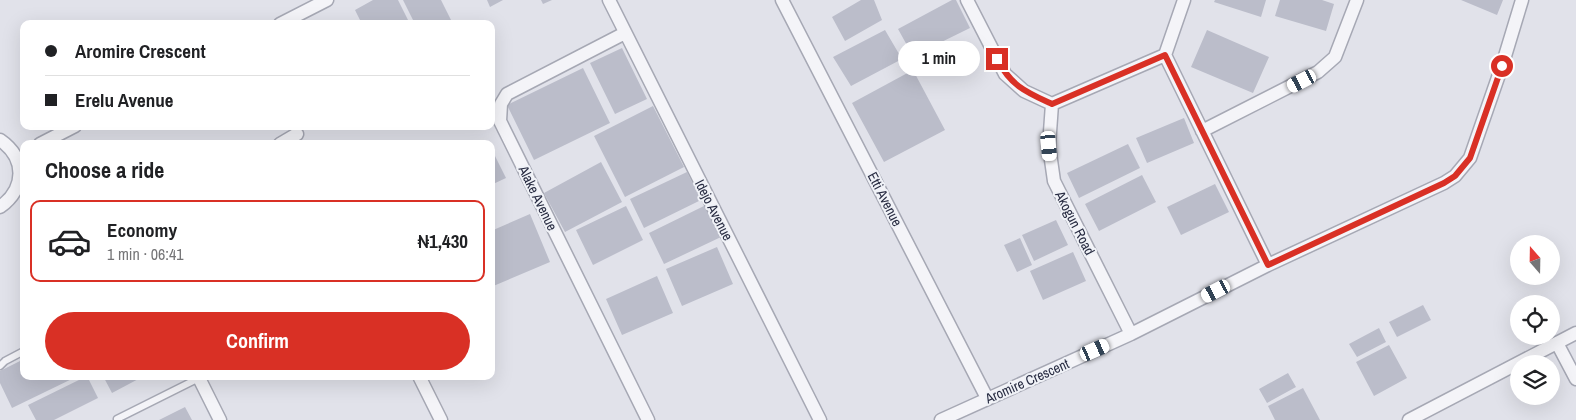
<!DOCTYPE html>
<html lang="en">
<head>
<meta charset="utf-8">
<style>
  :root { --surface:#fff; --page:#f6f6f6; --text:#202124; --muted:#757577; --line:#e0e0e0; --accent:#d93025 }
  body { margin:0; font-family:"Archivo Narrow",sans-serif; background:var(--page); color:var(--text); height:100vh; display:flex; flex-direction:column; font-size:19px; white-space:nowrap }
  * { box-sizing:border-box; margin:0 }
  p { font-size:16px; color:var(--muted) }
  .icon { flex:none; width:28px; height:28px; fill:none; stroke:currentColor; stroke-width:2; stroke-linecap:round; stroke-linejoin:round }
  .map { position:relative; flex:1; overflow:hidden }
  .details { position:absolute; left:20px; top:140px; width:475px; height:240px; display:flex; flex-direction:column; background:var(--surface); border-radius:10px; box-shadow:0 5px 20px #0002 }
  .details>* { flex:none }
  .hud { position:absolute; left:20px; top:20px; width:475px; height:110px; border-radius:10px; box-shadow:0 5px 20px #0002; display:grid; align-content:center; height:110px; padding:0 25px; background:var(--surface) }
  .needle { width:32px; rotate:340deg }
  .fabs { position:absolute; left:1510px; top:235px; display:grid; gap:10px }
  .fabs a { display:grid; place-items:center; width:50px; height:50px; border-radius:50%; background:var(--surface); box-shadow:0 5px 20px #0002; font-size:25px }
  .end { position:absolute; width:22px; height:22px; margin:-11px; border:6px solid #d93025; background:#fff; box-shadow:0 0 0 2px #fff }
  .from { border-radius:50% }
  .bubble { position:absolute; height:35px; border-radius:18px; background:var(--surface); box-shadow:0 5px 20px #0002; font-size:16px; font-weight:700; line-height:35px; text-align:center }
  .car { position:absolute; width:15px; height:30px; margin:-15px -8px; border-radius:6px; box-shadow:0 0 4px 1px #0007; background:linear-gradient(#fff 24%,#345 0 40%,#fff 0 76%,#345 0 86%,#fff 0) }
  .hud b { display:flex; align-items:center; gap:18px; height:48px; font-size:19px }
  .hud b+b { border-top:1px solid var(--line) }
  .hud i { width:12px; height:12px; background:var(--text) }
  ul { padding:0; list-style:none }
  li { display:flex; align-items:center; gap:15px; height:82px; margin:0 10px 8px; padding:0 15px; border:2px solid transparent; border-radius:10px }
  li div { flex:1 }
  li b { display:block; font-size:19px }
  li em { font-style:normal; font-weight:700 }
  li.on { border-color:var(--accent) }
  li>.icon { width:45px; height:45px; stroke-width:1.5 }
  h2 { padding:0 25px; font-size:22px; line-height:60px }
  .primary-button { display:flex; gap:10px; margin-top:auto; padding:10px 25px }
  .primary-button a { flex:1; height:58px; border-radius:30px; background:var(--accent); color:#fff; font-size:20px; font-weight:700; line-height:58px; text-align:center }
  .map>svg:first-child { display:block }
  .building { fill:#bbbdca }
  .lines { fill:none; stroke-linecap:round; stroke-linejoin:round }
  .lane-casing { stroke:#a6a8b4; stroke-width:9 }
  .street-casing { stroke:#a6a8b4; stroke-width:15 }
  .lane { stroke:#f4f4f8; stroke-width:6 }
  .street { stroke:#f4f4f8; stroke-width:12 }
  .route { stroke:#d93025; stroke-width:6 }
  .labels { text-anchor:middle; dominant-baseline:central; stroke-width:4; stroke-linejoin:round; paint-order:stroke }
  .street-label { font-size:14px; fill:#282c42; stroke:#f0f2f7 }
</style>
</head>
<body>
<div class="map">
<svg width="1576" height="420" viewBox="0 0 1576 420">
  <rect width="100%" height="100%" fill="#e1e2ea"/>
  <path class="building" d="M 373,0 L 398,0 L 410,24 L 362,24 L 355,10 Z
    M 403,0 L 441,0 L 453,24 L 415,24 Z
    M 487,0 L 503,0 L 490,7 Z
    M 541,0 L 552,0 L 543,4 Z
    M 861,0 L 874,0 L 882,20 L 845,41 L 832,17 Z
    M 952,0 L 956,0 L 970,28 L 913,56 L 898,29 Z
    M 1215,0 L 1266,0 L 1261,17 L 1214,2 Z
    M 1280,0 L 1322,0 L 1334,4 L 1326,31 L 1275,16 Z
    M 1461,0 L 1503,0 L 1497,15 Z
    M 885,30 L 902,59 L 851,86 L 833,57 Z
    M 1207,30 L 1269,57 L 1253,93 L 1191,67 Z
    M 622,48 L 647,99 L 615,114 L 590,63 Z
    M 583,68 L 610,123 L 534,160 L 507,105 Z
    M 913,70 L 945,130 L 884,162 L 852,103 Z
    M 653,106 L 684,167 L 625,197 L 594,136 Z
    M 1184,118 L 1194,143 L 1147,163 L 1136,138 Z
    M 1128,144 L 1140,168 L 1079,198 L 1067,173 Z
    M 491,148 L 506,178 L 491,185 Z
    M 601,162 L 622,202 L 565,232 L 544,193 Z
    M 687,172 L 701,200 L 644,228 L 630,199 Z
    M 1142,175 L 1156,202 L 1099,231 L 1085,204 Z
    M 1215,184 L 1229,212 L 1181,235 L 1167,207 Z
    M 706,205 L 721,237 L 664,264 L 649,233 Z
    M 626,206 L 643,240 L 593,265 L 576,230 Z
    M 530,214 L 550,262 L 491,287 L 491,231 Z
    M 1056,220 L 1068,245 L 1034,261 L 1022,235 Z
    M 1020,238 L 1032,265 L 1017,272 L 1004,245 Z
    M 717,247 L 733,284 L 682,306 L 666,269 Z
    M 1073,252 L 1086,281 L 1043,300 L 1030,271 Z
    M 657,276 L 673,313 L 622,335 L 606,299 Z
    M 1423,305 L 1431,320 L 1397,337 L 1389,322 Z
    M 1379,328 L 1386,342 L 1357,357 L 1349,344 Z
    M 1389,345 L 1407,378 L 1374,396 L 1356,362 Z
    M 24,359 L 24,376 L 78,376 L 12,408 L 0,383 L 0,371 Z
    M 1288,373 L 1296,387 L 1267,403 L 1259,389 Z
    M 87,376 L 98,398 L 54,420 L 36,420 L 28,405 Z
    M 103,376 L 144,376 L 112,393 Z
    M 1303,388 L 1320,420 L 1275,420 L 1268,406 Z
    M 185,407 L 192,420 L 159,420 Z"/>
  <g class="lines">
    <g class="lane-casing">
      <path id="lane" d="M 0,366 L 5,361 L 24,351
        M 117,419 L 199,378"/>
    </g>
    <g class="street-casing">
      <path id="street" d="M 609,0 L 820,420
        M 782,0 L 987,398
        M 967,0 L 1005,74 L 1024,91 L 1052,104
        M 280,24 L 327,0
        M 625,33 L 507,94 L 501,104 L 500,121 L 648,420
        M 1165,55 L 1268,265
        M 1052,104 L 1049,146 L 1054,181 L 1131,334
        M 1052,104 L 1165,55 L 1184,0
        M 1202,131 L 1318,72 L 1335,57 L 1357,0
        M 0,140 C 26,158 26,188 0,207
        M 40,144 L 75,126
        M 280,144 L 297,134
        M 1557,343 L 1576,379
        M 198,376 L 220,420
        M 419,376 L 441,420
        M 941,420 L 1131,334 L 1268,265 L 1444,183 L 1455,176 L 1470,158 L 1502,66 L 1522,0
        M 1409,420 L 1576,333"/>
    </g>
    <use href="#lane" class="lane"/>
    <use href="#street" class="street"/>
  </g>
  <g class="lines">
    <path class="route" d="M 997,59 C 1011,86 1026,92 1052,104 L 1165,55 L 1268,265 L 1444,183 L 1455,176 L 1470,158 L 1502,66"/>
  </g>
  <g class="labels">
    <g class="street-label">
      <text transform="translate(538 198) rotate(64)">Alake Avenue</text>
      <text transform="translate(885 199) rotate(63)">Etti Avenue</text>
      <text transform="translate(714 210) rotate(63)">Idejo Avenue</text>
      <text transform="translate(1075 223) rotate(63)">Akogun Road</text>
      <text transform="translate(1027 381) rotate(-24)">Aromire Crescent</text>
    </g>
  </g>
</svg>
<div class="fabs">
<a><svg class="needle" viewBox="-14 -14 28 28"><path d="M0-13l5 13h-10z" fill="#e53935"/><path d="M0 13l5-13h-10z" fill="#757577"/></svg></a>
<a><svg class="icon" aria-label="locate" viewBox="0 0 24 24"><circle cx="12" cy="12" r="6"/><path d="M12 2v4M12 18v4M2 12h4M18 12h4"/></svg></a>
<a><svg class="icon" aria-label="layers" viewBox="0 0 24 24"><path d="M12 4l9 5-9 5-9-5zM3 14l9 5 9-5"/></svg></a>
</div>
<i class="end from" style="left:1502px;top:66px"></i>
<i class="end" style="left:997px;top:59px"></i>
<div class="bubble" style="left:898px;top:41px;width:82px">1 min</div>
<i class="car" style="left:1302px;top:81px;rotate:243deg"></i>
<i class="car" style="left:1049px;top:146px;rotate:175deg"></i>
<i class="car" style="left:1216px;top:291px;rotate:243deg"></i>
<i class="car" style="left:1095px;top:350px;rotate:66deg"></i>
<div class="hud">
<b><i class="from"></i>Aromire Crescent</b>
<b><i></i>Erelu Avenue</b>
</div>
<section class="details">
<h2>Choose a ride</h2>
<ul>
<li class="on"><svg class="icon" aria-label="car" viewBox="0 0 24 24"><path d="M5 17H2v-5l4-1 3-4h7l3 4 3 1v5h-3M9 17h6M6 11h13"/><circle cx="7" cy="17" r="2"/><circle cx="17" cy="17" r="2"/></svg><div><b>Economy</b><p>1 min · 06:41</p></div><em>₦1,430</em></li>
</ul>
<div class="primary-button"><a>Confirm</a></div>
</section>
</div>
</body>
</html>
